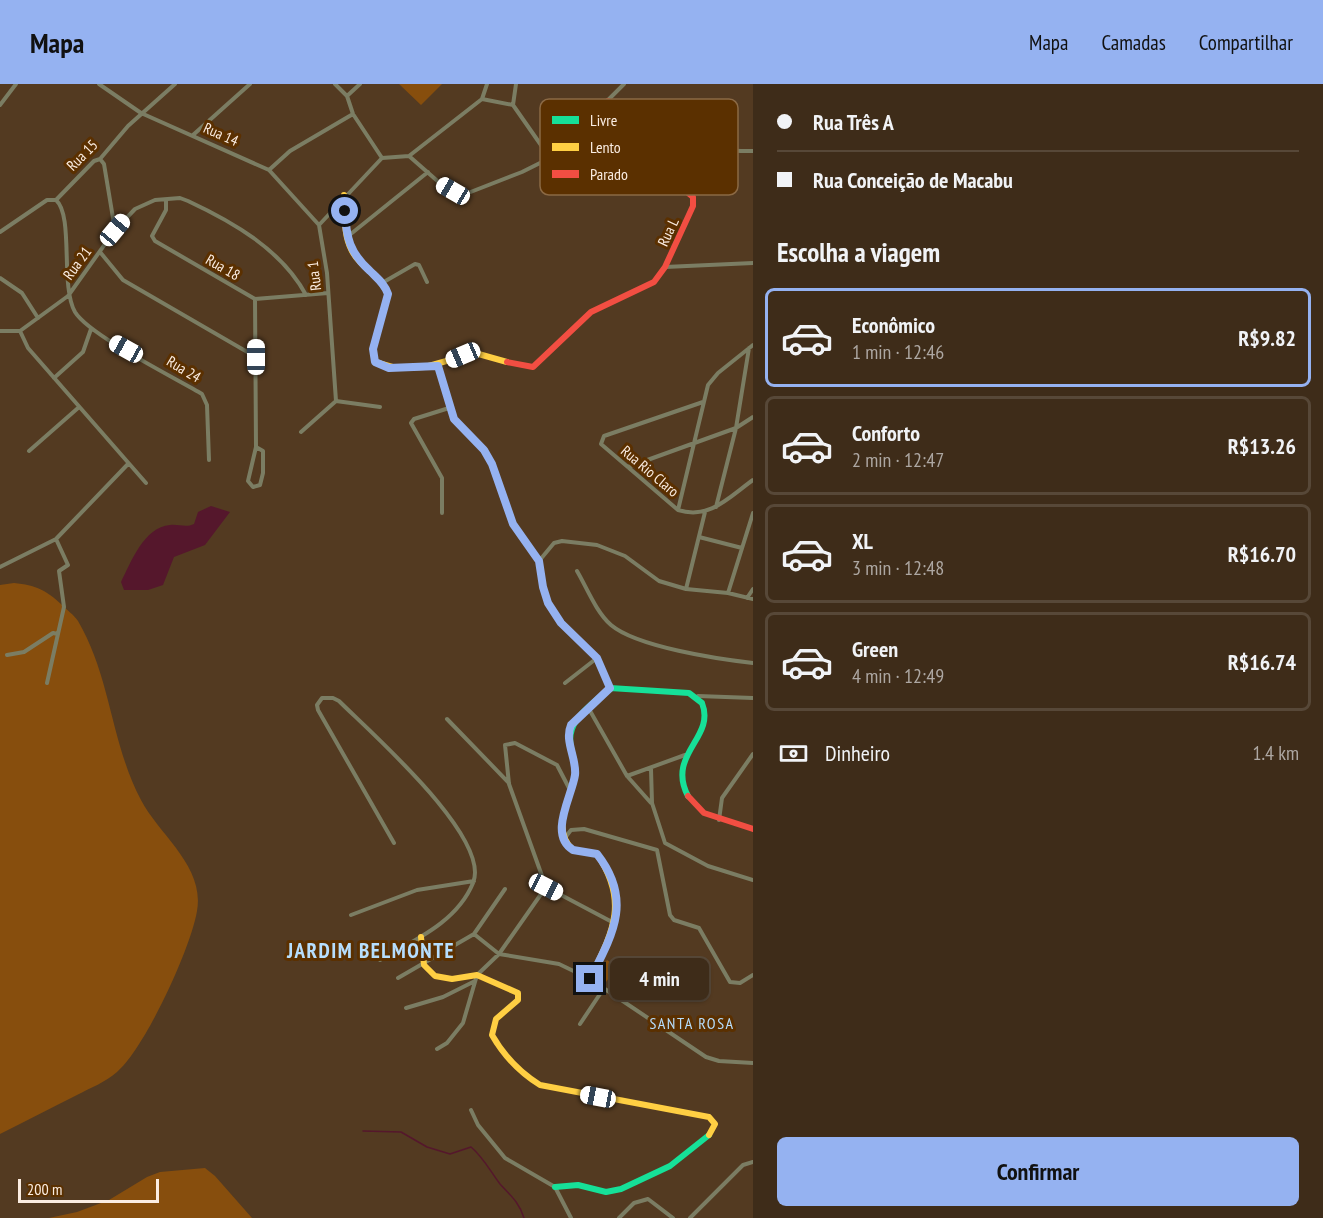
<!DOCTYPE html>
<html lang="pt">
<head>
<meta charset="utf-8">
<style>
  :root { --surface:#3e2c19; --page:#493826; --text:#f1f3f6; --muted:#ada7a2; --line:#574838; --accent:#95b2f1 }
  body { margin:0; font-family:"PT Sans Narrow",sans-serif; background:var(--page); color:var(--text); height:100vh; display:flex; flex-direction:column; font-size:22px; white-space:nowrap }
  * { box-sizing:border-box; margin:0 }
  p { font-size:20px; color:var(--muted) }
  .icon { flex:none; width:33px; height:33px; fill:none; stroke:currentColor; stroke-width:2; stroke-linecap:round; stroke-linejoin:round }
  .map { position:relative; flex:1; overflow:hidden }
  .drawer { display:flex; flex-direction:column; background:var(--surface); width:570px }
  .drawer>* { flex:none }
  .hud { display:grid; align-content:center; height:132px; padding:0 24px; background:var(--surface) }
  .scale { position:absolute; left:18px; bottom:15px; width:141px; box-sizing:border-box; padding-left:6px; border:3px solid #fbede2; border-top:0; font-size:16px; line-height:21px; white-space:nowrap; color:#fbede2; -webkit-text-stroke:4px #5b3000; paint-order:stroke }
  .end { position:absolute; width:27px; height:27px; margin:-14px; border:8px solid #95b2f1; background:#111; box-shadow:0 0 0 3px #111 }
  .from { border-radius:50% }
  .bubble { position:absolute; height:42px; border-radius:9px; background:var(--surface); box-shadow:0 2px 4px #0004,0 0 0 2px var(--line); font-size:20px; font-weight:800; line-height:42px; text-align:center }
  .car { position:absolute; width:18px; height:36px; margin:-18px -9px; border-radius:8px; box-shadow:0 0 4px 2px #0007; background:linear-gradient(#fff 24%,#345 0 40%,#fff 0 76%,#345 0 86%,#fff 0) }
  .hud b { display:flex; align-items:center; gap:21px; height:57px; font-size:22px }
  .hud b+b { border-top:2px solid var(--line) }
  .hud i { width:15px; height:15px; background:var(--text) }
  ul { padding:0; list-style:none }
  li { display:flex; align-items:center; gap:18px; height:99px; margin:0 12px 9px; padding:0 12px; border:3px solid var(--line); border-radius:9px }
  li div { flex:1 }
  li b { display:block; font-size:22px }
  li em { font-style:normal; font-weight:800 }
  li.current { border-color:var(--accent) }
  li>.icon { width:54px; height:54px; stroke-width:1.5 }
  h2 { padding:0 24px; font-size:27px; line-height:72px }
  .pay { display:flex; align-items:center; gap:15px; height:66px; padding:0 24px; font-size:22px }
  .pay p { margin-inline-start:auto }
  .cta { display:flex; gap:12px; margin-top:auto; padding:12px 24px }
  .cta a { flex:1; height:69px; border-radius:9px; background:var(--accent); color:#111; font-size:24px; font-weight:800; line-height:69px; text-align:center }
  header { display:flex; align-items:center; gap:36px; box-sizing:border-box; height:84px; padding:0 30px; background:var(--accent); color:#111 }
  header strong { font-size:28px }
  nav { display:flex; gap:33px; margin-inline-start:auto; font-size:21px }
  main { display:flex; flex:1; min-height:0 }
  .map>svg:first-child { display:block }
  .green { fill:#874e0d }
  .water { fill:#55172c }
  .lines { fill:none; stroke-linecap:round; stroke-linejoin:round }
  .stream { stroke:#55172c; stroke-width:1.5 }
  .street { stroke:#7b7d63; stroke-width:4 }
  .fast { stroke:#16e098; stroke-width:6 }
  .slow { stroke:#ffcf43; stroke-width:6 }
  .jam { stroke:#f24e42; stroke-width:6 }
  .route { stroke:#95b2f1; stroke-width:8 }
  .labels { text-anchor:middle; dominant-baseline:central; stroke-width:6; stroke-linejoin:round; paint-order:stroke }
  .street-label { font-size:15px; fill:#fbede2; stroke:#5b3000 }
  .neighbourhood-label { font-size:16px; letter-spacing:1.5px; fill:#b6defd; stroke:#5b3000 }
  .district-label { font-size:21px; font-weight:bold; letter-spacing:1.5px; fill:#b6defd; stroke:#5b3000 }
  .key { fill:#5b3000; stroke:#8b6944; stroke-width:1.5 }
  .key-label { font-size:16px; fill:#fbede2 }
</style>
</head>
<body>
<header>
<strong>Mapa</strong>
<nav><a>Mapa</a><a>Camadas</a><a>Compartilhar</a></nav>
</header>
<main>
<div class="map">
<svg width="753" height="1134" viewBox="0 0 753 1134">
  <rect width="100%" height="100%" fill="#533a21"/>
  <path class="green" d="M 399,0 L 442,0 L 421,21 Z
    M 14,499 C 36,501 46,506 62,521 C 67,526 74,531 78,537 C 111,593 111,660 141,716 C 159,751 205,782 197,827 C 191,864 145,964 117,988 C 106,998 90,1004 77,1011 C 51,1024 26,1037 0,1050 L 0,501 Z
    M 607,876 L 617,883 L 606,898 L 596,891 Z
    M 205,1084 L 215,1092 L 252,1134 L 49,1134 L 77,1128 L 109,1116 L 147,1093 L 160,1088 Z"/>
  <path class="water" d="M 211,422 L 230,428 L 205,461 L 174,473 L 163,501 L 148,506 L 124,506 L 121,498 C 131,478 144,443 170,441 C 179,440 186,444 194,440 L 198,428 Z"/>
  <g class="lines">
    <path class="stream" d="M 363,1047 L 401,1048 L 427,1063 L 450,1070 L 471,1063 C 484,1074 490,1087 500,1100 C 511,1112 519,1118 524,1134"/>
    <path class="street" d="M 99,0 L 141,29 L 269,86 L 319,141
      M 335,0 L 347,12 L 353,30 L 382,74
      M 516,0 L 513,21 L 550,74
      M 347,12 L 360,0
      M 482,15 L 513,21
      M 0,21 L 16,0
      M 193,51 L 250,0
      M 409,72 L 442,101 L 453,107 L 468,109 L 522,88 L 550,74 L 624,0
      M 100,75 L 104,80 L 115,146
      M 269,86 L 290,67 L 353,30
      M 672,100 C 692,59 712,67 753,67
      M 56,116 C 74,132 60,202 75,228 C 89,251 175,294 202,310 L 207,321 L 209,376
      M 166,117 L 166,126 L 152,152 L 155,157 L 255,215 L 328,209
      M 0,148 L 47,116 L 56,116 L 94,77 L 100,75 L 128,42 L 175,0
      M 347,153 L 428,88
      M 100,168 L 123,196 L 256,273
      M 665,183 L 753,179
      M 0,194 L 22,209 L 38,234
      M 382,199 L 415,180 L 419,181 L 427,198
      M 255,215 L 256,363 L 248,397 L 253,403 L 260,401 L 263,389 L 263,367 L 256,363
      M 0,247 L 20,247 L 68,212 L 115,146 L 135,125 L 155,116 L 180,114 L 188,117 C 233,138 282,166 306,211
      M 20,247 L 28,264 L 146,399
      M 438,282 L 454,335 L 484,366 L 492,380 L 513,440 L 539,477 L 543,503 L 548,519 L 561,539 L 597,574 L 610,604
      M 54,294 L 83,268 L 91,245
      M 336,317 L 327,189 L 319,141 L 382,74 L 409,72 L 482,15 L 487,0
      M 336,317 L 380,323
      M 703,318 L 604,352 L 601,360 L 678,426 C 710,436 729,413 753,396
      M 301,348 L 336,317
      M 29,367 L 78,324
      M 628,383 L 736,344 L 753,333
      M 716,423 L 736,344 L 749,264
      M 678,426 L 708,301 L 718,289 L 753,261
      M 442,429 L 442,394 L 411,339 L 414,335 L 449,324
      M 699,453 L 742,464
      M 539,477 L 554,459 L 562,457 L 597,461 L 625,472 L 659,497 L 686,505 L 728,509 L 753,515
      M 0,483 L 56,455 L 128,380
      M 577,487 C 587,504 596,528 611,541 C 637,563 718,575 753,579
      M 686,505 L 705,428
      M 728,509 L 753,429
      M 747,514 L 753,505
      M 7,571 L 24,568 L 53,549 L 58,550
      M 47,599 L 64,523 L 59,487 L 68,481 L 56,455
      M 565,599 L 597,574
      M 698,612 L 753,614
      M 589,625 L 627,692 L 651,719
      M 447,635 L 509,699
      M 651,685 L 652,719 L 665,759 L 708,782 L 753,796
      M 627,692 L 685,671
      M 719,736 L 722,714 L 753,670
      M 564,755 L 571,746 L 584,745 L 657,766
      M 657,766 L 670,831 L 674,836 L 699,844 L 730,898 L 740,899 L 753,891
      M 546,803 L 509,700 L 505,661 L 515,659 L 557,681 L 570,706
      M 546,803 L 614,839
      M 351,831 L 417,806 L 474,797
      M 474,850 L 499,870 L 559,880 L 590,895 L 706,973 L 719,977 L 753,979
      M 380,876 C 415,856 457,838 473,799 C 492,754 370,648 339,617 L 333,614 L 322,614 L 317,621 L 318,626 L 394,759
      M 398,894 L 474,850 L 505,805
      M 406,924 L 443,913 L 475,897
      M 580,940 L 604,904
      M 437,965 L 447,959 L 463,939 L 477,891 L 499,870 L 546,803
      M 471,1026 L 478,1041 L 505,1074 L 555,1103 L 571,1134
      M 619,1134 L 634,1119 L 648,1115 L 673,1134
      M 690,1134 L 743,1081 L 753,1078"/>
    <path class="fast" d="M 574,696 C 577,684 573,674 571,663 C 565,636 592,621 610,604 L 689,609 L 702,619 C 716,654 666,670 688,712
      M 555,1103 L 578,1101 L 606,1108 L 621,1105 L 670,1082 L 709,1051"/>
    <path class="slow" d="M 344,111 C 345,135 342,160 360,178 C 370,189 382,196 388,210 L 373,265 L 375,278 L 396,284 L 425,283 L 475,269 L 507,278
      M 574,696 C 568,719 552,746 573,766 L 597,770 C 629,818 613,847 590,895
      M 421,853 L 424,881 L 435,892 L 452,895 L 477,891 L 518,909 L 518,916 L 496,935 L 492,951 C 504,972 519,988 540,1001 L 709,1033 L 715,1040 L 709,1051"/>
    <path class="jam" d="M 507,278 L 533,283 L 591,228 L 654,198 L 665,183 L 693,122 L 693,113 C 679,100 658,93 639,93 C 627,93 617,99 606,92 L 602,69 L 608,17
      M 688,712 L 704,729 L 753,745"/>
  </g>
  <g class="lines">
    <path class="route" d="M 345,127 C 346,154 350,169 370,187 C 377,194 385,200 388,210 L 373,265 L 375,278 L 389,284 L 438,282 L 454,335 L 484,366 L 492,380 L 513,440 L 539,477 L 543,503 L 548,519 L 561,539 L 597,574 L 610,604 L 571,641 C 564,657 577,675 575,691 C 572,712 548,751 573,766 L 597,770 C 633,816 613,850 590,895"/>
  </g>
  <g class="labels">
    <g class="street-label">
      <text transform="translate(221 50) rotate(24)">Rua 14</text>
      <text transform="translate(82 71) rotate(-45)">Rua 15</text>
      <text transform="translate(668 148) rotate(-65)">Rua L</text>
      <text transform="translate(77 179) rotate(-54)">Rua 21</text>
      <text transform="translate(223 183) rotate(30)">Rua 18</text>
      <text transform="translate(314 192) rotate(-97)">Rua 1</text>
      <text transform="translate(184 285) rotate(31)">Rua 24</text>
      <text transform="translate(650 387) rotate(40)">Rua Rio Claro</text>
    </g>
    <g class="neighbourhood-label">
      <text x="692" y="939">SANTA ROSA</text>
    </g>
    <g class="district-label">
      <text x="371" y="866">JARDIM BELMONTE</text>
    </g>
  </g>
  <rect x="540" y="15" width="198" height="96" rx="9" class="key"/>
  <rect x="552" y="32" width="27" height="8" fill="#16e098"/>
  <rect x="552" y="59" width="27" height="8" fill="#ffcf43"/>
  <rect x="552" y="86" width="27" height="8" fill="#f24e42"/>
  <g class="key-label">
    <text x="590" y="42">Livre</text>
    <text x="590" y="69">Lento</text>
    <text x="590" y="96">Parado</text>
  </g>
</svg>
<div class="scale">200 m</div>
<i class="end from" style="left:345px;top:127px"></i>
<i class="end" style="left:590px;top:895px"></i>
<div class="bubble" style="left:610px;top:874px;width:99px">4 min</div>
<i class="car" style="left:453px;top:107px;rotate:300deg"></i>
<i class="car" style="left:115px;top:146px;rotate:40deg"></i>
<i class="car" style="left:126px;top:265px;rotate:299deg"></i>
<i class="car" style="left:463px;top:271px;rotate:247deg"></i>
<i class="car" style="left:256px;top:273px;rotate:0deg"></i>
<i class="car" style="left:546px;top:803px;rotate:117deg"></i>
<i class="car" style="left:598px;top:1013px;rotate:281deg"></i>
</div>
<section class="drawer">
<div class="hud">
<b><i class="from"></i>Rua Três A</b>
<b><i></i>Rua Conceição de Macabu</b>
</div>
<h2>Escolha a viagem</h2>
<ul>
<li class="current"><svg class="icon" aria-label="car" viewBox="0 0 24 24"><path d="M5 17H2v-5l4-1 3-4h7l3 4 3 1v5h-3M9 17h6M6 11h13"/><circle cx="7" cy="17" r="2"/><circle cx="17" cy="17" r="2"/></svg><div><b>Econômico</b><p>1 min · 12:46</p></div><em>R$9.82</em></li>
<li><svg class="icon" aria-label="car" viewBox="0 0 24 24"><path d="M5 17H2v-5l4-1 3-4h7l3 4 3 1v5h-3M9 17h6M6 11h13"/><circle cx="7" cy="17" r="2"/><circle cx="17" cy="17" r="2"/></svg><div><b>Conforto</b><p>2 min · 12:47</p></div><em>R$13.26</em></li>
<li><svg class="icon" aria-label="car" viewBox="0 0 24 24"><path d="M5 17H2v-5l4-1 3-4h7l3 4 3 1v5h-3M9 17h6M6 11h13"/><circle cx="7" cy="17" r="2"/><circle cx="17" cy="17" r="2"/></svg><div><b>XL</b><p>3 min · 12:48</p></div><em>R$16.70</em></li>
<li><svg class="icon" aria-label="car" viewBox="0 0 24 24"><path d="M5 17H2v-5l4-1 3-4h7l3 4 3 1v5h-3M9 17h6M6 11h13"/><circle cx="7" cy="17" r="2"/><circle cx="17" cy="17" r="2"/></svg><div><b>Green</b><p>4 min · 12:49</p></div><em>R$16.74</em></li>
</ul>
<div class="pay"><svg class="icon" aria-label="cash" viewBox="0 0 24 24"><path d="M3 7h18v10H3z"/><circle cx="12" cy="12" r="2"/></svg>Dinheiro<p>1.4 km</p></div>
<div class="cta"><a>Confirmar</a></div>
</section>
</main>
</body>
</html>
